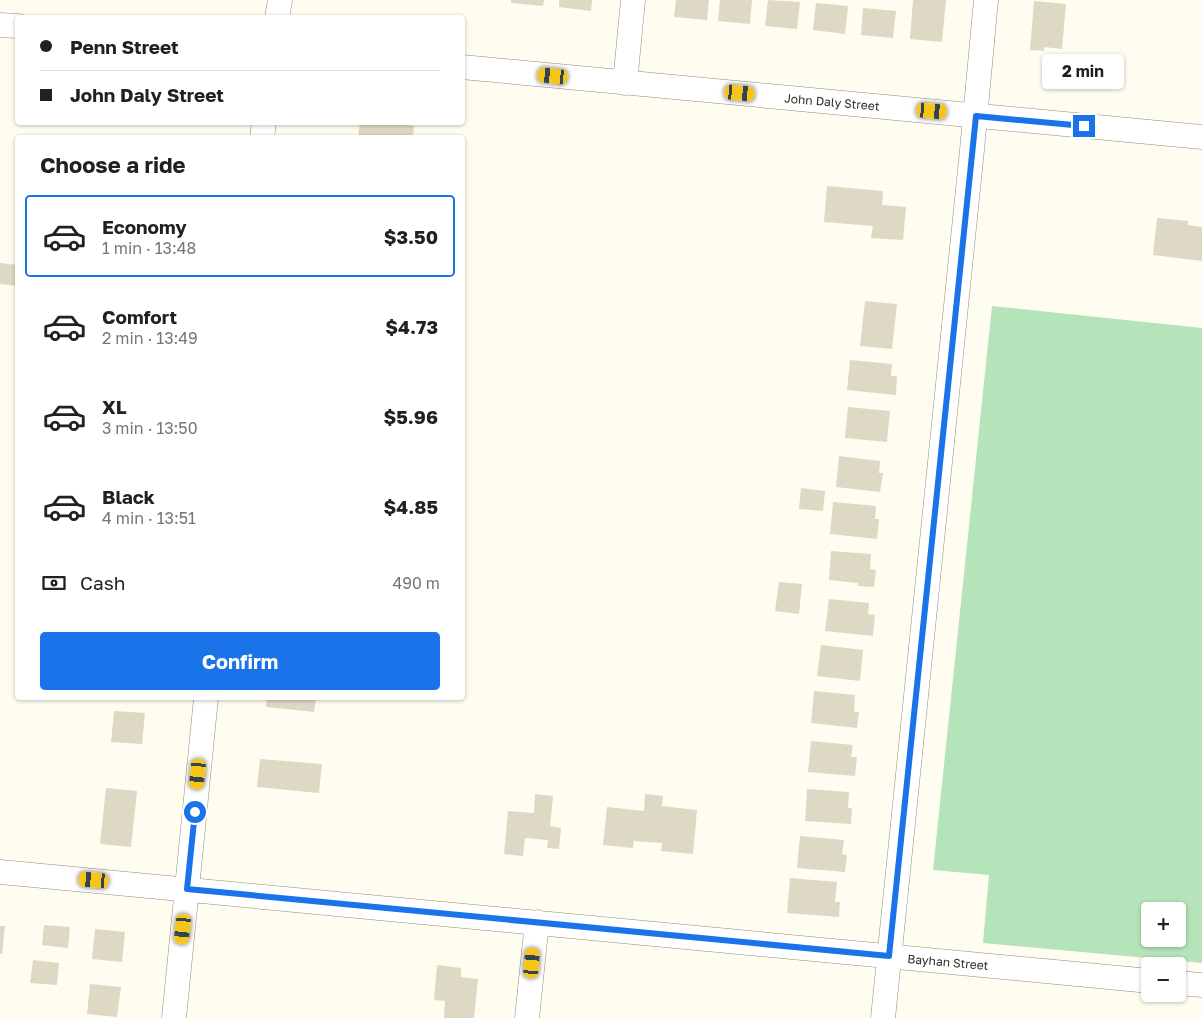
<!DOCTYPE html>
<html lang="en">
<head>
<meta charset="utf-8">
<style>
  :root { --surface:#fff; --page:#f6f6f6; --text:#202124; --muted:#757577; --line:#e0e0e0; --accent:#1a73e8 }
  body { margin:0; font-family:"Golos Text",sans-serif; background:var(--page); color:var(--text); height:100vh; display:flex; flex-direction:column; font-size:19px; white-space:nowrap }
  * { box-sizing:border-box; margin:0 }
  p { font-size:16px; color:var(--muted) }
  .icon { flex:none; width:28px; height:28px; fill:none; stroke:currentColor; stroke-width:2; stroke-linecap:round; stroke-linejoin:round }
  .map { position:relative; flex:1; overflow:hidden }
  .side { position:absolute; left:15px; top:135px; width:450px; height:565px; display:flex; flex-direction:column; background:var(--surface); border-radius:5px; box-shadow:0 1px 4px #0004 }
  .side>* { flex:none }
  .hud { position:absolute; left:15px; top:15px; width:450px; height:110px; border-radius:5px; box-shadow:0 1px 4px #0004; display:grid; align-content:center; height:110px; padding:0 25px; background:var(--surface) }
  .buttons { position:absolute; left:1141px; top:902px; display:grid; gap:10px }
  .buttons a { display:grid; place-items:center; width:45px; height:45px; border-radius:5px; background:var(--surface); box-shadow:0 1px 4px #0004; font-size:25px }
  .end { position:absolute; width:22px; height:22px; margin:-11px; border:6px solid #1a73e8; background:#fff; box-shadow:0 0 0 2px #fff }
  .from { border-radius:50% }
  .bubble { position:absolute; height:35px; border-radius:5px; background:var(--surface); box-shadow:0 1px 4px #0004; font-size:16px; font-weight:700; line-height:35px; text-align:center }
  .car { position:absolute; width:15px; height:30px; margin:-15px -8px; border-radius:6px; box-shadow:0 0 4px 1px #0007; background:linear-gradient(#f5c518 24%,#345 0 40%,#f5c518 0 76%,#345 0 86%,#f5c518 0) }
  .hud b { display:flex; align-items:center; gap:18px; height:48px; font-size:19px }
  .hud b+b { border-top:1px solid var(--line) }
  .hud i { width:12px; height:12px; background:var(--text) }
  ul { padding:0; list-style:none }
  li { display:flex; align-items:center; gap:15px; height:82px; margin:0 10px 8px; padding:0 15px; border:2px solid transparent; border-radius:5px }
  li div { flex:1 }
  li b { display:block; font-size:19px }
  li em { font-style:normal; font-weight:700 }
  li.active { border-color:var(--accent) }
  li>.icon { width:45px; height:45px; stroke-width:1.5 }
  h2 { padding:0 25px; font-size:22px; line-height:60px }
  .pay { display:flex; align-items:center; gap:12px; height:55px; padding:0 25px; font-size:19px }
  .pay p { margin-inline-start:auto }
  .primary-button { display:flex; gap:10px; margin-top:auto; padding:10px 25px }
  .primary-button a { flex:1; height:58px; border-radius:5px; background:var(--accent); color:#fff; font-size:20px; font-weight:700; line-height:58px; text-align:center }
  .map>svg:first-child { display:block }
  .green { fill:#b5e3ba; fill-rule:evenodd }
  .building { fill:#ded9c5 }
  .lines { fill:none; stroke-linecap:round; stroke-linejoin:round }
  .street-casing { stroke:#928d7b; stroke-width:25 }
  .street { stroke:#fff; stroke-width:24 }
  .route { stroke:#1a73e8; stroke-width:6 }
  .labels { text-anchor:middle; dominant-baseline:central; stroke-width:4; stroke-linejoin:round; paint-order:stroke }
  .street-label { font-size:12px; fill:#2d2b24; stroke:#fff }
</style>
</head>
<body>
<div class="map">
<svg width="1202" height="1018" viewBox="0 0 1202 1018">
  <rect width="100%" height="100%" fill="#fffcf0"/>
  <path class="green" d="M 992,306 L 1202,328 L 1202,963 L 983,943 L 989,875 L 933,870 ZM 1150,911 L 1178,911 L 1178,939 L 1150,939 Z"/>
  <path class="building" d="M 511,0 L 544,0 L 543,6 L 511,3 Z
    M 559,0 L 592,0 L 591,11 L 559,7 Z
    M 676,0 L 709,0 L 707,20 L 674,17 Z
    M 720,0 L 752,0 L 750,24 L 718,21 Z
    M 768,0 L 800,2 L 797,29 L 765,26 Z
    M 913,0 L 946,0 L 942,42 L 910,39 Z
    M 1034,1 L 1066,4 L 1062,49 L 1044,47 L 1044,51 L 1030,50 Z
    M 816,3 L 848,6 L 845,34 L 813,30 Z
    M 863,8 L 896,11 L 893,38 L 861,35 Z
    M 360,122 L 389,122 L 414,126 L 413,138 L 358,138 Z
    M 827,186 L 883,191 L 882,205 L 906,207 L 903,240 L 871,238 L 873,226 L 824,222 Z
    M 1157,218 L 1188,221 L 1188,225 L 1202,227 L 1202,261 L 1153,255 Z
    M 0,263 L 18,265 L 18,286 L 0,284 Z
    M 865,301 L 897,304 L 892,349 L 860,346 Z
    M 850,360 L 892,364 L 891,376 L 897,376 L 896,395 L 847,390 Z
    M 848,407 L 890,411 L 887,442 L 845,438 Z
    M 839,456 L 880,461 L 879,473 L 883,473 L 880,492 L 836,487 Z
    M 801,488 L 825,491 L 823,511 L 799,509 Z
    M 833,502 L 876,506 L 875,519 L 879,519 L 877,539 L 830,534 Z
    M 831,551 L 871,554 L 870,569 L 876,570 L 874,587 L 858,586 L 858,583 L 829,580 Z
    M 779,582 L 802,584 L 799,614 L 775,611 Z
    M 829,599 L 869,603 L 868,614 L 875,615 L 873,636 L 825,631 Z
    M 821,645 L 863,650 L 860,681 L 817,676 Z
    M 814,691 L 855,695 L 854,712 L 859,712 L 857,728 L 811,723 Z
    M 267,698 L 316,698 L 314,712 L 266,707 Z
    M 114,711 L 145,713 L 142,744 L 111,742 Z
    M 811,741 L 853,745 L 851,757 L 857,757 L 855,776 L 808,772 Z
    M 260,759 L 322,764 L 319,793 L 257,787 Z
    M 106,788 L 137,791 L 131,847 L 100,844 Z
    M 807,789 L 849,792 L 848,808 L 852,808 L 851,824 L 805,821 Z
    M 535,794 L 553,796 L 550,826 L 561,828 L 559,849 L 547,848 L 548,840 L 525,838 L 523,856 L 504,854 L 508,811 L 534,813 Z
    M 645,794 L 663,796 L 662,806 L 697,810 L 693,854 L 661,851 L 662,843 L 634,841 L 633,848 L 603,845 L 607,807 L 644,811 Z
    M 800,836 L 844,840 L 842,854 L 847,855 L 845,872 L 797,868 Z
    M 790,878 L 837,882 L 835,902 L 840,902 L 839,917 L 787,913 Z
    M 44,925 L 70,927 L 68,948 L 42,945 Z
    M 0,926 L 5,926 L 2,954 L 0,954 Z
    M 95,929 L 125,932 L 122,962 L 92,959 Z
    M 33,960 L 59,963 L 57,985 L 30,983 Z
    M 437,965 L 461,968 L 461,977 L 478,979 L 474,1018 L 444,1018 L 445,1001 L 434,1000 Z
    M 90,984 L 121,987 L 117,1017 L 87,1014 Z"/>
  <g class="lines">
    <g class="street-casing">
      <path id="street" d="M 277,18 L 280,0
        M 0,25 L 18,26
        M 462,67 L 1202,137
        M 625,83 L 633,0
        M 262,138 L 264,122
        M 0,872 L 1150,981
        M 1178,983 L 1202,985
        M 174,1018 L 206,698
        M 527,1018 L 537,922
        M 883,1018 L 972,150 L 986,0"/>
    </g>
    <use href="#street" class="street"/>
  </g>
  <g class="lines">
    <path class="route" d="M 195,812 L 187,889 L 889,956 L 976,116 L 1084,126"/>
  </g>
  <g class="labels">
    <g class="street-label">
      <text transform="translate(832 102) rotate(5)">John Daly Street</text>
      <text transform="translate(948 962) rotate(5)">Bayhan Street</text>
    </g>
  </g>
</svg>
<div class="buttons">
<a>+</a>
<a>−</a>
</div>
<i class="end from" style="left:195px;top:812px"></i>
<i class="end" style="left:1084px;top:126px"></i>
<div class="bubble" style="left:1042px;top:54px;width:82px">2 min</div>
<i class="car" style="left:553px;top:76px;rotate:276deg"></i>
<i class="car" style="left:740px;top:93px;rotate:95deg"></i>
<i class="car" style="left:932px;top:111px;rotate:95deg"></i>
<i class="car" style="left:198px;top:774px;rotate:186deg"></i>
<i class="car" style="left:94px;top:880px;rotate:275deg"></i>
<i class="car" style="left:183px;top:929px;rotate:186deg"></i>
<i class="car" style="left:532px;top:963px;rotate:5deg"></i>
<div class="hud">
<b><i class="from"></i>Penn Street</b>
<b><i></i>John Daly Street</b>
</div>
<section class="side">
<h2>Choose a ride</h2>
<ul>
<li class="active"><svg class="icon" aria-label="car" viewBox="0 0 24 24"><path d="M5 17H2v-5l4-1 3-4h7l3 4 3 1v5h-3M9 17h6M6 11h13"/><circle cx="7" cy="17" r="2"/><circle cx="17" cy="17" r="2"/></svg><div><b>Economy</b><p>1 min · 13:48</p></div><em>$3.50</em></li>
<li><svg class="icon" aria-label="car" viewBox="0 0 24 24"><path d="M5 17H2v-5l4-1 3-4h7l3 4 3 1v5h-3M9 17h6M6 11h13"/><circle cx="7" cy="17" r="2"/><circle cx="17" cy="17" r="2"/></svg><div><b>Comfort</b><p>2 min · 13:49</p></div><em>$4.73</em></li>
<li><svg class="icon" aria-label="car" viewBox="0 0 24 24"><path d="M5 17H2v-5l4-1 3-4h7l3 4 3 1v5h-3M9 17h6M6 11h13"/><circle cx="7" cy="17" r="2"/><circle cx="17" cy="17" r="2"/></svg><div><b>XL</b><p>3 min · 13:50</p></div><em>$5.96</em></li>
<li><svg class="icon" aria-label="car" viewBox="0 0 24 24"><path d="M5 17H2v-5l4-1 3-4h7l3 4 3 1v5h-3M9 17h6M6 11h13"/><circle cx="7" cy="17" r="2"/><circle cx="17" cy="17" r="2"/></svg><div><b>Black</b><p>4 min · 13:51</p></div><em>$4.85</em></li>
</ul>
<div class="pay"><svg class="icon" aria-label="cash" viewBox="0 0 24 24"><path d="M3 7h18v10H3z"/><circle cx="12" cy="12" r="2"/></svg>Cash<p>490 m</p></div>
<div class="primary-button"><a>Confirm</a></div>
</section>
</div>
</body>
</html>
